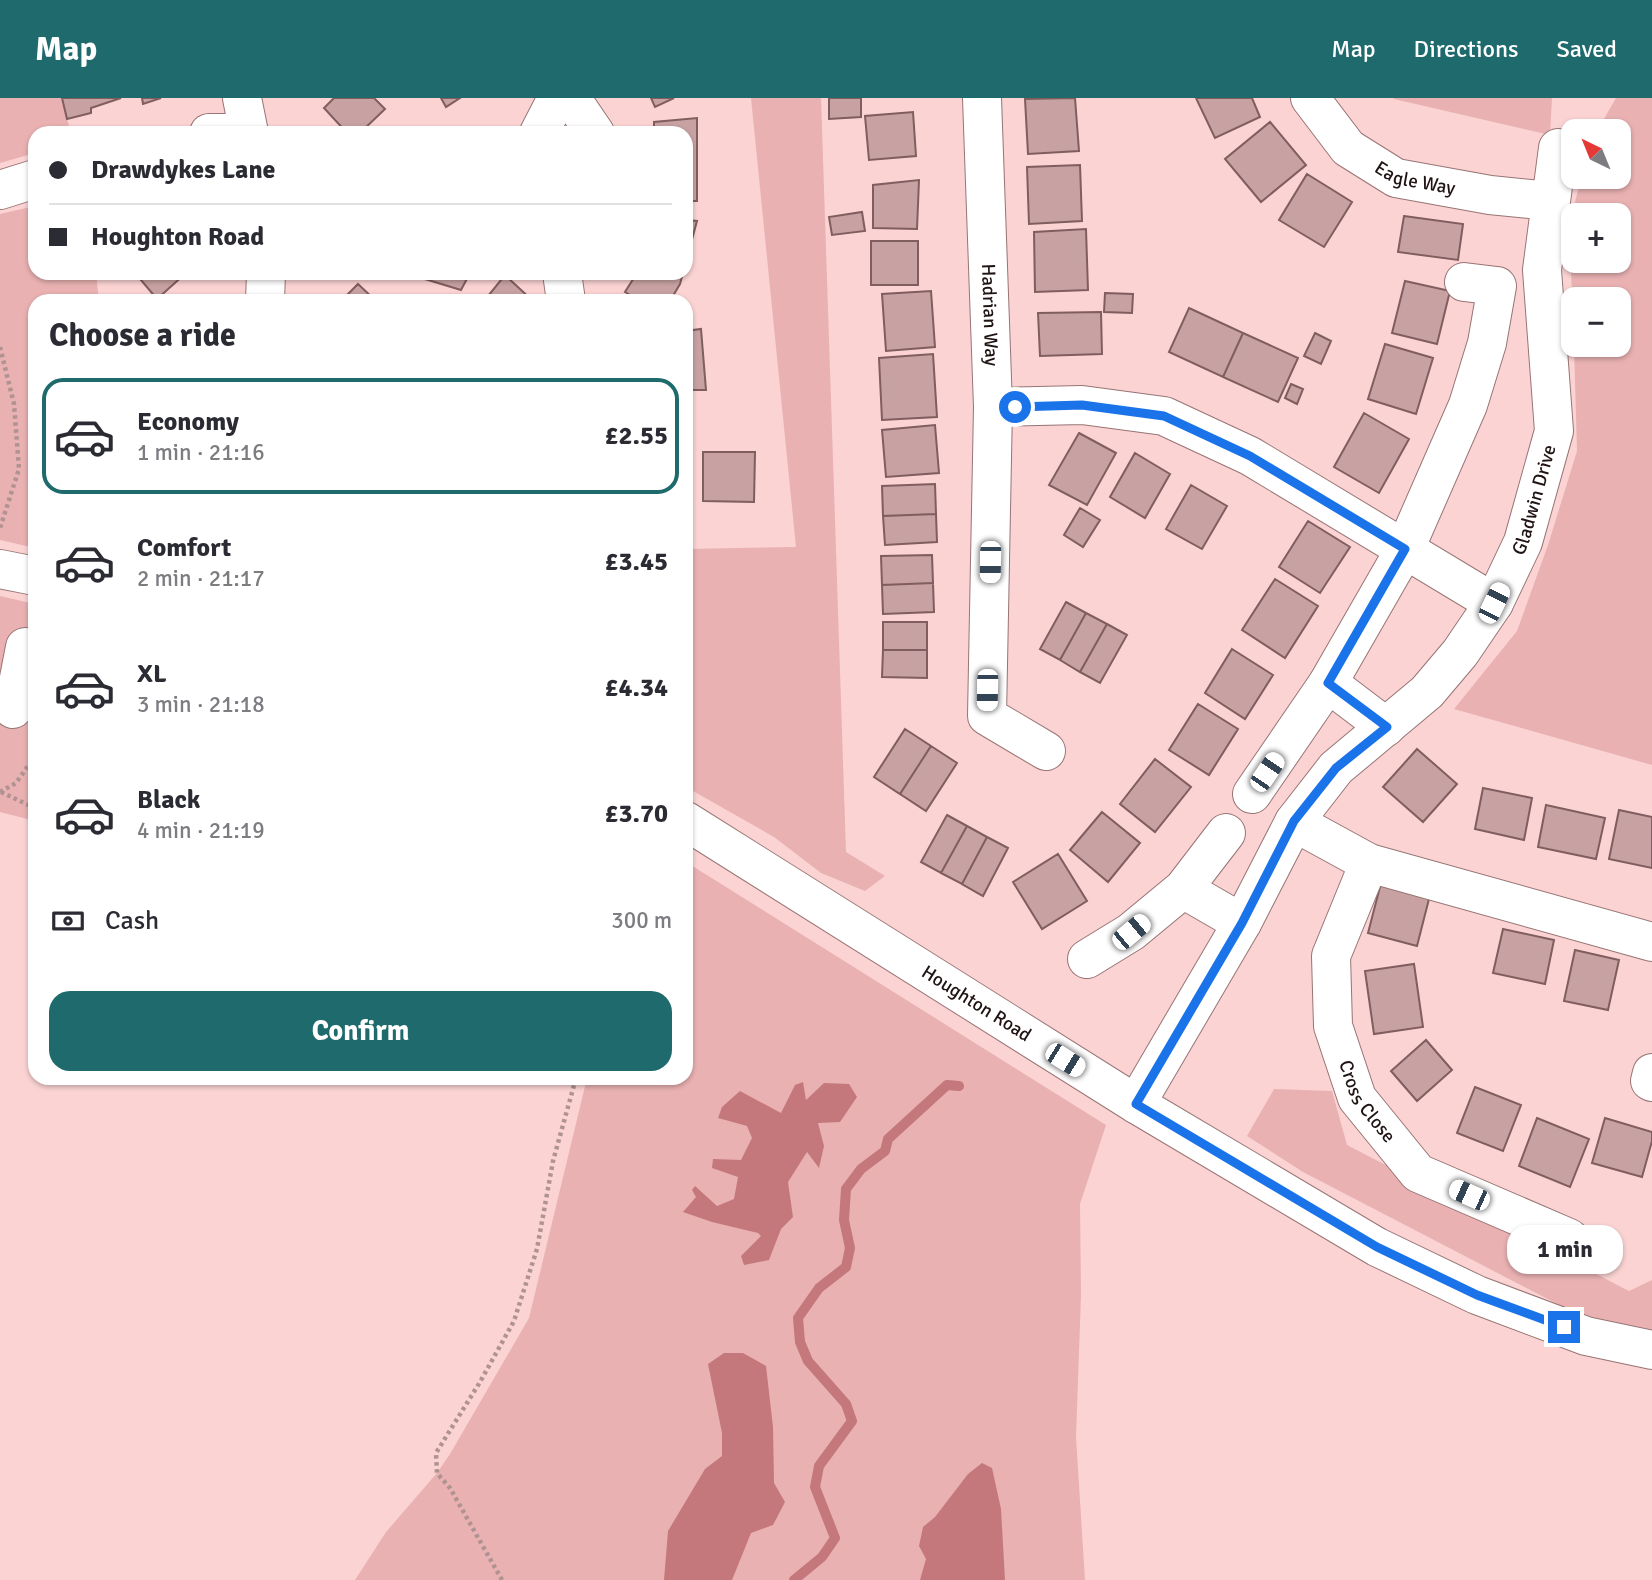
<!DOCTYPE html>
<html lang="en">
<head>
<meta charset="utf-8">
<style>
  :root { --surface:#fff; --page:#f2f2f3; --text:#2b2b33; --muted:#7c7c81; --line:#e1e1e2; --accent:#1e6a6c }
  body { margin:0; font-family:Signika,sans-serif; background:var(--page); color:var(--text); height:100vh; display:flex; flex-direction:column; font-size:26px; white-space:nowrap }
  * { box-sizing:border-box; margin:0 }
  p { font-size:23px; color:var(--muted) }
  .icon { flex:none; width:38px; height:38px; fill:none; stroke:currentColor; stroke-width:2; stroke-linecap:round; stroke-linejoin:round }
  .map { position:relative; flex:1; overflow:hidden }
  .drawer { position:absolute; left:28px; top:196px; width:665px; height:791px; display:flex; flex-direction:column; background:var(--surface); border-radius:21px; box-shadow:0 2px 5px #0004 }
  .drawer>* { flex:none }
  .guide { position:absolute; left:28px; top:28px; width:665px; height:154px; border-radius:21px; box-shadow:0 2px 5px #0004; display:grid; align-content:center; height:154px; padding:0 21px; background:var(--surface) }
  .needle { width:46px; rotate:317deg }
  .fabs { position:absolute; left:1561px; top:21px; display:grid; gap:14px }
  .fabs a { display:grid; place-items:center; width:70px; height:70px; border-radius:14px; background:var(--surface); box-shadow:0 2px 5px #0004; font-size:35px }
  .end { position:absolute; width:32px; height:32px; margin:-16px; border:9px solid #1a73e8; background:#fff; box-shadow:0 0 0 4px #fff }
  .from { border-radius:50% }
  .bubble { position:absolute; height:49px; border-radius:21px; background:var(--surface); box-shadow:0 2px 5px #0004; font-size:23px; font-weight:700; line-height:49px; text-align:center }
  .car { position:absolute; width:21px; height:42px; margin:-21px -10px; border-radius:9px; box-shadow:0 0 5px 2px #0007; background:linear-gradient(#fff 24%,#345 0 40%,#fff 0 76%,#345 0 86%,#fff 0) }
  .guide b { display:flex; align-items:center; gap:24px; height:66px; font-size:26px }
  .guide b+b { border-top:2px solid var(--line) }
  .guide i { width:18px; height:18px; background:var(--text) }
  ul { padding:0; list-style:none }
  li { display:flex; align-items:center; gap:21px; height:116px; margin:0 14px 10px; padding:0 7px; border:4px solid transparent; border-radius:21px }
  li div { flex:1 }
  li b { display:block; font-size:26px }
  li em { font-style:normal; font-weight:700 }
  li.active { border-color:var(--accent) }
  li>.icon { width:63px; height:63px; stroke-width:1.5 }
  h2 { padding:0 21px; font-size:32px; line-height:84px }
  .pay { display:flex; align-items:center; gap:18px; height:77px; padding:0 21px; font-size:26px }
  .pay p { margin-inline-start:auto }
  .cta { display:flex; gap:14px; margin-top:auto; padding:14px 21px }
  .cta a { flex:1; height:80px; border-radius:21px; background:var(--accent); color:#fff; font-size:28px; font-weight:700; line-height:80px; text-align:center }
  header { display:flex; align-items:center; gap:42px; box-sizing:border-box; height:98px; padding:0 35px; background:var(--accent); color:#fff }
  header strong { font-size:33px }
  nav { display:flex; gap:38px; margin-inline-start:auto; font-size:24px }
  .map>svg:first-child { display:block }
  .green { fill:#e9b1b2; fill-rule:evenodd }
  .water { fill:#c4787b }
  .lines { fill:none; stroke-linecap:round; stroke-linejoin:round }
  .stream { stroke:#c4787b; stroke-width:10 }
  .building { fill:#c8a2a2; stroke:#805d5e; stroke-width:2 }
  .minor-casing { stroke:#987474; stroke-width:40 }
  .path { stroke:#b19292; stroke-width:4.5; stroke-dasharray:3.5 3.5; stroke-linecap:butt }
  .minor { stroke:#fff; stroke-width:38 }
  .route { stroke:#1a73e8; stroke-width:9 }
  .labels { text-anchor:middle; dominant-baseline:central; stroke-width:5; stroke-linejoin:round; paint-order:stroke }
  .street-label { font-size:19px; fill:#201313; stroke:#fff }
</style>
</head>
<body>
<header>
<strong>Map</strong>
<nav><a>Map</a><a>Directions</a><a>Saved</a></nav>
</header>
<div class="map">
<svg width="1652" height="1482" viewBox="0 0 1652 1482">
  <rect width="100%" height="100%" fill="#fbd3d3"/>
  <path class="green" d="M 0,0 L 61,0 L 71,35 L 35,35 L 35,55 L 0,65 Z
    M 751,0 L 821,0 L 846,754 L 885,778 L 865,793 L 821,775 L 774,739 L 686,689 L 686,451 L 796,449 Z
    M 1393,0 L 1552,0 L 1550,37 L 1394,1 Z
    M 1616,0 L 1652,0 L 1652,667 L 1454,611 L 1517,533 L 1548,447 L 1577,353 L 1574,247 L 1619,247 L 1619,201 L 1573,201 L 1573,218 L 1569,130 L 1581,79 L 1619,79 L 1619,33 L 1597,33 ZM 1573,117 L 1619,117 L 1619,163 L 1573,163 Z
    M 35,108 L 35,175 L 96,175 L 99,203 L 35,203 L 35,450 L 0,442 L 0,116 Z
    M 0,498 L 35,506 L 35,723 L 0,714 Z
    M 686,764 L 1106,1027 L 1080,1106 L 1081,1197 L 1076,1339 L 1085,1482 L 355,1482 L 386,1434 L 437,1375 L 450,1356 L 529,1220 L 587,980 L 686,980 Z
    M 1274,991 L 1332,993 L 1347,1047 L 1629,1193 L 1652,1182 L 1652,1239 L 1563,1209 L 1303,1074 L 1247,1038 Z"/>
  <path class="water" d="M 803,984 L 806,1002 L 824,985 L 849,986 L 857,999 L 840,1024 L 818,1025 L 824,1048 L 819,1070 L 807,1054 L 788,1084 L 793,1119 L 781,1131 L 769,1162 L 744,1167 L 741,1158 L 761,1138 L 758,1135 L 712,1124 L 683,1114 L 696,1099 L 692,1092 L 695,1088 L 717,1108 L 734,1101 L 738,1079 L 712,1070 L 713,1061 L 741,1062 L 752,1040 L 747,1028 L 718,1020 L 722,1009 L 740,993 L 781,1015 L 795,987 Z
    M 724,1255 L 743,1255 L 766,1268 L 773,1329 L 774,1385 L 785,1404 L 773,1427 L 751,1435 L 732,1482 L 664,1482 L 668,1433 L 705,1371 L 722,1358 L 722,1335 L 708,1266 Z
    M 982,1365 L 992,1370 L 1001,1411 L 1005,1482 L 920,1482 L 926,1461 L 919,1448 L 923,1429 L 935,1419 L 968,1376 Z"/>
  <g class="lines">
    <path class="stream" d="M 794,1482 L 822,1459 L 835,1440 L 815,1389 L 819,1368 L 852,1323 L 846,1306 L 808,1263 L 800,1244 L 798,1220 L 819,1190 L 846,1169 L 850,1150 L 844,1122 L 846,1091 L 861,1071 L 885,1053 L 888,1041 L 947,987 L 959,988"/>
  </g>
  <path class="building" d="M 62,0 L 121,0 L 91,10 L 91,15 L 67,21 Z
    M 142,0 L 161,0 L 143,6 Z
    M 334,0 L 374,0 L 385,11 L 360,35 L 347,35 L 324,10 Z
    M 441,0 L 460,0 L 446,9 Z
    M 651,0 L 674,0 L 655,9 Z
    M 829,0 L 861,0 L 861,19 L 829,21 Z
    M 1075,0 L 1079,53 L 1028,56 L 1025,1 Z
    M 1196,0 L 1252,0 L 1260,19 L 1215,40 Z
    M 913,14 L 916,58 L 869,62 L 865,18 Z
    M 697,20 L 697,103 L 686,103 L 686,35 L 654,35 L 654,24 Z
    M 1270,24 L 1306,67 L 1261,104 L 1225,61 Z
    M 1080,67 L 1082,123 L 1029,126 L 1027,69 Z
    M 1307,76 L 1352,104 L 1324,149 L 1279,122 Z
    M 919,82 L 917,131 L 873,130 L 873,87 Z
    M 862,114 L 865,133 L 832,137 L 829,119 Z
    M 1404,118 L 1463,126 L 1458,162 L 1398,154 Z
    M 686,122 L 697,123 L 686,164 Z
    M 1086,131 L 1088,192 L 1035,194 L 1034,134 Z
    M 871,143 L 918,143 L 918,187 L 871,187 Z
    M 135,175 L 186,175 L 157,201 Z
    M 416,175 L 470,175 L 461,192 L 415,178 Z
    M 637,175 L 683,175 L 680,186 L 670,203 L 640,203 L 625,194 Z
    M 505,177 L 533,203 L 484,203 Z
    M 1405,183 L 1450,193 L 1437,246 L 1392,235 Z
    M 358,186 L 376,203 L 341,203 Z
    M 931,193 L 935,249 L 886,253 L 882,196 Z
    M 1105,195 L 1133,196 L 1132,215 L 1104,214 Z
    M 1189,210 L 1243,235 L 1223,279 L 1169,254 Z
    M 1101,214 L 1102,256 L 1040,258 L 1038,215 Z
    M 701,231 L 706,292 L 686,292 L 686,233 Z
    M 1243,235 L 1298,260 L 1278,304 L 1223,279 Z
    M 1315,235 L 1331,243 L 1321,266 L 1304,258 Z
    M 1385,246 L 1433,260 L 1416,316 L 1368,301 Z
    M 933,256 L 937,319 L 882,322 L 879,260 Z
    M 1291,286 L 1303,291 L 1297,306 L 1285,300 Z
    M 1364,315 L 1409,341 L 1379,395 L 1334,369 Z
    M 935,327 L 939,375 L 886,379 L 882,332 Z
    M 1079,335 L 1116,355 L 1087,407 L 1049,387 Z
    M 703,354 L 755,354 L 754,404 L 703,403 Z
    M 1135,355 L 1170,376 L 1145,420 L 1110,399 Z
    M 935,386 L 936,416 L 883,418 L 882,388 Z
    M 1191,387 L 1227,408 L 1202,451 L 1166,431 Z
    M 1080,410 L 1100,422 L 1083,449 L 1064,437 Z
    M 936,416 L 937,444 L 885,447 L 883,418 Z
    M 1308,423 L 1350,449 L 1320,495 L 1279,469 Z
    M 932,457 L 933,485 L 882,487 L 881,458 Z
    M 1275,481 L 1318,508 L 1285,560 L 1242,532 Z
    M 933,485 L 934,514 L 883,516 L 882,487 Z
    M 1066,504 L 1086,515 L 1060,562 L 1040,551 Z
    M 1086,515 L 1107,526 L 1080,574 L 1060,562 Z
    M 883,524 L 927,524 L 927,552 L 883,552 Z
    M 1107,526 L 1127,537 L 1100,585 L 1080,574 Z
    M 1232,551 L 1273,577 L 1245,621 L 1205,595 Z
    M 883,552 L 927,552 L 927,580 L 882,579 Z
    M 1198,606 L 1238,631 L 1209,677 L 1169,652 Z
    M 905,631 L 931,648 L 900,696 L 874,679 Z
    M 931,648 L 957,665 L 926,713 L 900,696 Z
    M 1417,651 L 1457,686 L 1423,724 L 1383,689 Z
    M 1155,661 L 1191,689 L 1155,734 L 1120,706 Z
    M 1483,690 L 1532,700 L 1524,742 L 1475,731 Z
    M 1546,707 L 1605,720 L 1596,761 L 1538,749 Z
    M 1619,712 L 1652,719 L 1652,770 L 1609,761 Z
    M 1102,714 L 1140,745 L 1108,784 L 1070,752 Z
    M 947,717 L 967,728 L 941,775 L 921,764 Z
    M 967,728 L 987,739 L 962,786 L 941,775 Z
    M 987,739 L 1008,750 L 983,798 L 962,786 Z
    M 1058,756 L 1087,803 L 1042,831 L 1013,784 Z
    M 1381,785 L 1430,797 L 1417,848 L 1368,835 Z
    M 1503,831 L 1554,842 L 1545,886 L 1493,875 Z
    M 1575,852 L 1619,862 L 1608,912 L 1564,903 Z
    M 1414,866 L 1423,929 L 1374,936 L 1365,873 Z
    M 1426,942 L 1452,972 L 1417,1003 L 1391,973 Z
    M 1475,989 L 1521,1007 L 1503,1053 L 1457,1035 Z
    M 1537,1020 L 1589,1041 L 1570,1089 L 1519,1068 Z
    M 1605,1020 L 1652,1034 L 1652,1043 L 1642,1079 L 1592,1065 Z"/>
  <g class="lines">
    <g class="minor-casing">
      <g id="minor">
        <path d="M 242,0 L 249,35"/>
        <path d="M 571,0 L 595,35"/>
        <path id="s1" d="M 982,0 L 993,309 L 987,618 L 1046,653"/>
        <path id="s2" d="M 1310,0 L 1348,50 L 1396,80 L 1490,97 L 1550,103"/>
        <path d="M 209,35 L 249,35"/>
        <path d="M 539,35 L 557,0"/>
        <path d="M 0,92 L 35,81"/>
        <path d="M 562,175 L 566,203"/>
        <path d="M 265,203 L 266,175"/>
        <path d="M 993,309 L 1082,307 L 1164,318 L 1250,358 L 1494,505"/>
        <path d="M 0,471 L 35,478"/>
        <path d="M 1328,585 L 1386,629"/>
        <path d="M 13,611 L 25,549 L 35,551"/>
        <path d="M 1252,696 L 1328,585 L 1405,451 L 1468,307 L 1487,245 L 1497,188 L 1464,184"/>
        <path id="s3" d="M 686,723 L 1136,1006 L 1377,1149 L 1477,1197 L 1586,1238 L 1652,1252"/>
        <path d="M 1294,724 L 1369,765 L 1652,844"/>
        <path id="s4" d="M 1369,765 L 1331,858 L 1333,928 L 1357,1000 L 1418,1075 L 1569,1140"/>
        <path d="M 1183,791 L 1242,825"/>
        <path d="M 1087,861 L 1131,834 L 1183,791 L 1226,735"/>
        <path d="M 1652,975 L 1650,983 L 1652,984"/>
        <path id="s5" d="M 1136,1006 L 1242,825 L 1294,724 L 1336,670 L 1427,594 L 1460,555 L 1494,505 L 1523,444 L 1554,333 L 1542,172 L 1558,50"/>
      </g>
    </g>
    <path class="path" d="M 0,249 L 14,306 L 19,371 L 0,430
      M 0,694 L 16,685 L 35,658
      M 1,694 L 35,710
      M 502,1482 L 450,1390 L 437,1375 L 436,1355 L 480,1284 L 514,1223 L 537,1151 L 553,1063 L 576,980"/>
    <use href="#minor" class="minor"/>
  </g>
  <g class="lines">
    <path class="route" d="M 1015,309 L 1082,307 L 1164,318 L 1250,358 L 1405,451 L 1328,585 L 1387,629 L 1336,670 L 1294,723 L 1242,825 L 1136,1006 L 1377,1149 L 1477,1197 L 1564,1229"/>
  </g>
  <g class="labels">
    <g class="street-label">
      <text stroke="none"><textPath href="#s2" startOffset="138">Eagle Way</textPath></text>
      <text stroke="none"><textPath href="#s1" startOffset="217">Hadrian Way</textPath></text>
      <text stroke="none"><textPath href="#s5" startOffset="733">Gladwin Drive</textPath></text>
      <text stroke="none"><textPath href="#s3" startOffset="343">Houghton Road</textPath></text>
      <text stroke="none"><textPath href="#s4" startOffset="254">Cross Close</textPath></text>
    </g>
  </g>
</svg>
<div class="fabs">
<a><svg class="needle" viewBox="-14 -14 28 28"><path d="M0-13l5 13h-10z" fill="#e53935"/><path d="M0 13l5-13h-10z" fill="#7c7c81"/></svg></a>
<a>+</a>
<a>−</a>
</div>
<i class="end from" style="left:1015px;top:309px"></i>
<i class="end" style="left:1564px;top:1229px"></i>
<div class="bubble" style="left:1507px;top:1127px;width:116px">1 min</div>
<i class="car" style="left:990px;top:464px;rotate:181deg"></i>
<i class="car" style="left:1494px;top:505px;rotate:26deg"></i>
<i class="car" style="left:987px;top:592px;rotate:181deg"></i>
<i class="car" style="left:1267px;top:674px;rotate:34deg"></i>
<i class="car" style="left:1131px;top:834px;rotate:50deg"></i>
<i class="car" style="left:1065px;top:962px;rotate:122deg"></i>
<i class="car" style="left:1469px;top:1097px;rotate:294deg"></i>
<div class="guide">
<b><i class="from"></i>Drawdykes Lane</b>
<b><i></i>Houghton Road</b>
</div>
<section class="drawer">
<h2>Choose a ride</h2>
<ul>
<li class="active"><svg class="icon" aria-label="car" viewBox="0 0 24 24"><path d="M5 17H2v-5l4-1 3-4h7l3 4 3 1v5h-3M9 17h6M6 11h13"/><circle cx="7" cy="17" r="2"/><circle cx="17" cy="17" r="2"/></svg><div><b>Economy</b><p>1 min · 21:16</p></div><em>£2.55</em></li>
<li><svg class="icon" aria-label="car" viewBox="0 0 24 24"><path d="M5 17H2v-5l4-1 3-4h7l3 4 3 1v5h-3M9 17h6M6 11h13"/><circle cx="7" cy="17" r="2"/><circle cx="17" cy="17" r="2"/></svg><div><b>Comfort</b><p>2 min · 21:17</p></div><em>£3.45</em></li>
<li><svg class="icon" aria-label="car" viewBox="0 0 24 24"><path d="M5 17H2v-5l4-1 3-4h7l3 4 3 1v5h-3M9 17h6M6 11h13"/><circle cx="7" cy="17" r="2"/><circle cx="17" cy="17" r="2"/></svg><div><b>XL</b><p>3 min · 21:18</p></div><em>£4.34</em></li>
<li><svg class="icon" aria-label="car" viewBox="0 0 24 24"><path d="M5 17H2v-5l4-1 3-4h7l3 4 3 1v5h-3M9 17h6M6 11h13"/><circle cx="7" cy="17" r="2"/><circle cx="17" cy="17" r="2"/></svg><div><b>Black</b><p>4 min · 21:19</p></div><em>£3.70</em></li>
</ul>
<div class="pay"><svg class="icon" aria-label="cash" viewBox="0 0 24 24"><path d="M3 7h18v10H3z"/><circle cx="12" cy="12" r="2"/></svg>Cash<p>300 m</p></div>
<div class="cta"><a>Confirm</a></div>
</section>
</div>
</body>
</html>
